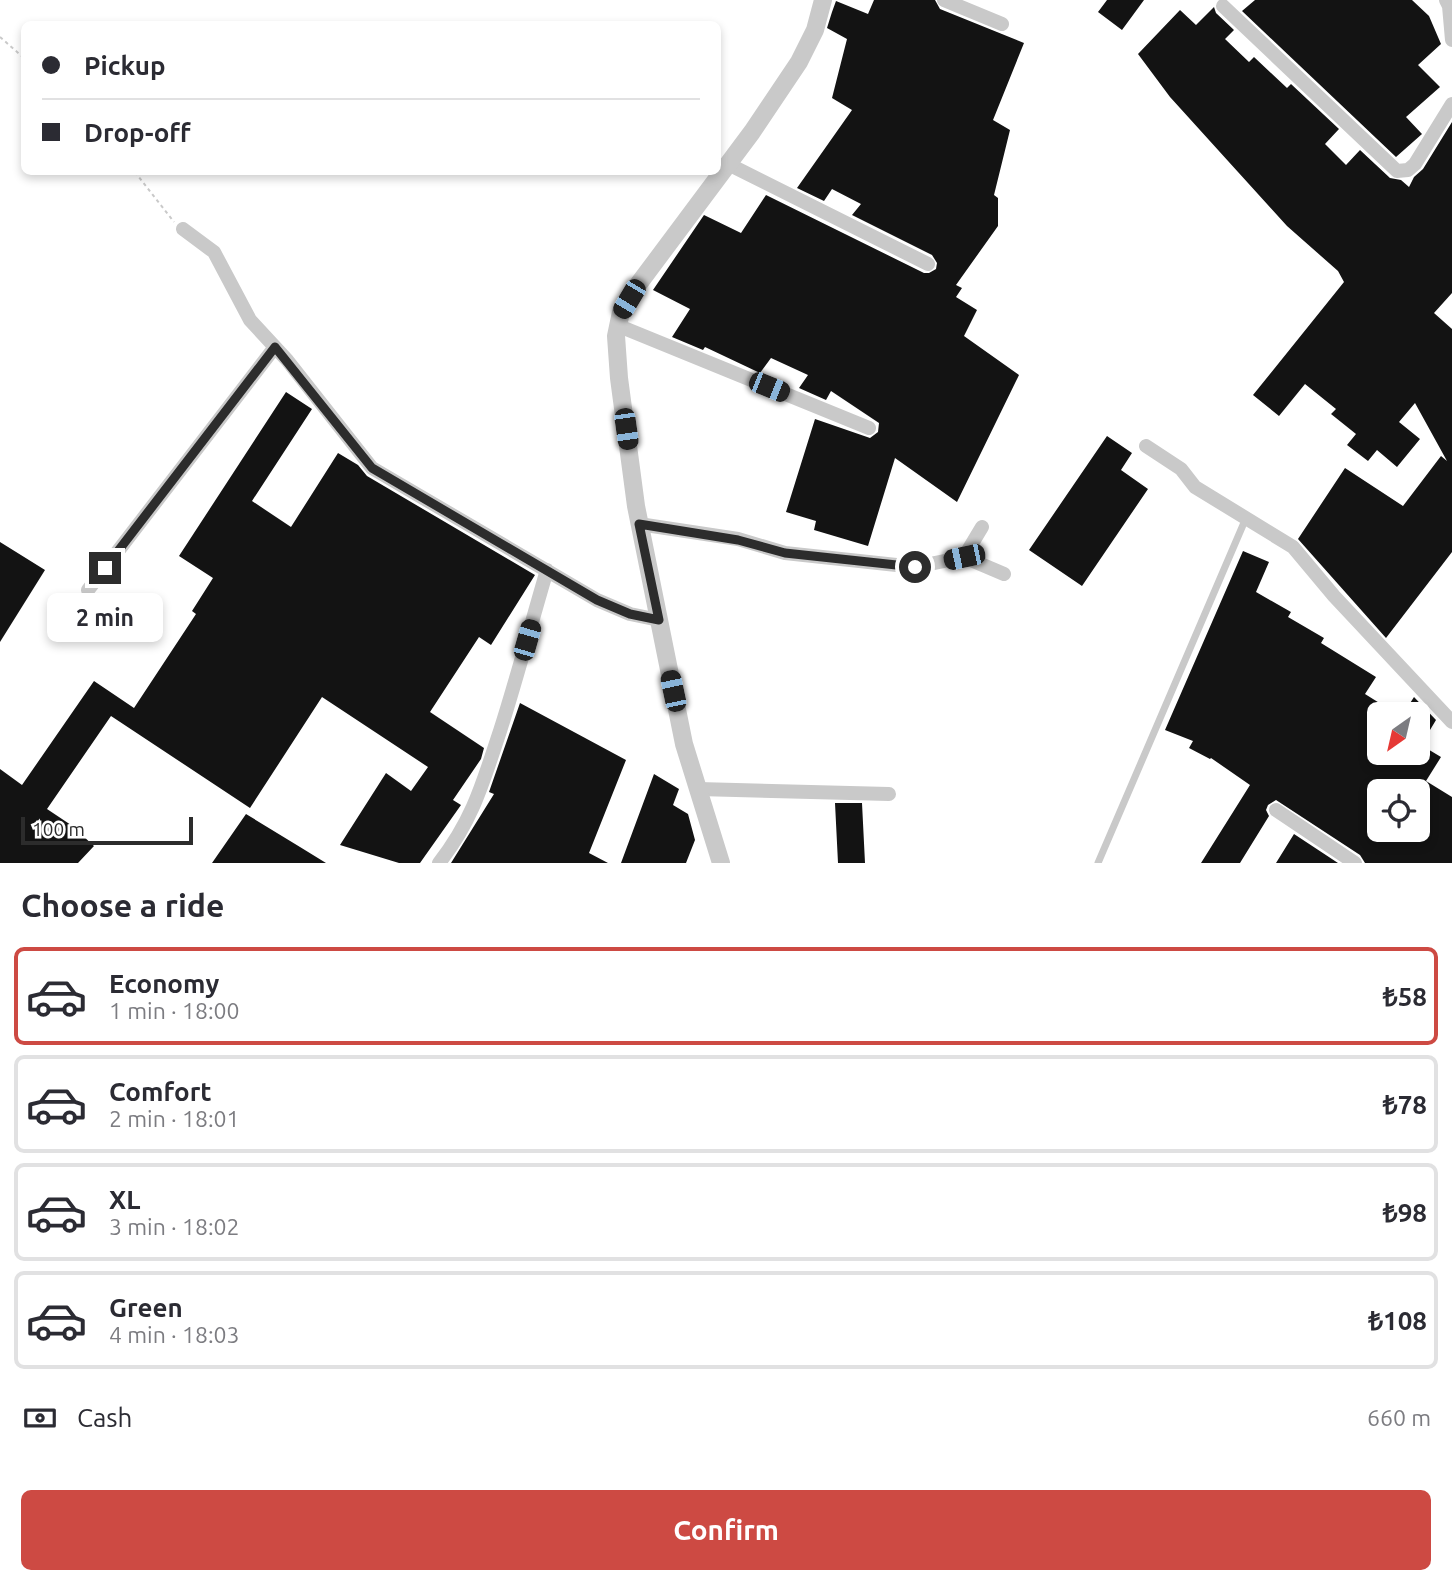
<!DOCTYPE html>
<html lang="en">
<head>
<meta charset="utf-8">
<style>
  :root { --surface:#fff; --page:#f7f7f7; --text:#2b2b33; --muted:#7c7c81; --line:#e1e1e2; --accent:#cd4a43 }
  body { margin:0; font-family:Ubuntu,sans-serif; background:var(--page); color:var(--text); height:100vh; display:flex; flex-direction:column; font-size:26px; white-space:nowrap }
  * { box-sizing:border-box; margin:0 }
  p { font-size:23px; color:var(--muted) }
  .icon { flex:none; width:38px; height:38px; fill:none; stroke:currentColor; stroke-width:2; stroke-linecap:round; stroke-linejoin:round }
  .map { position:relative; height:863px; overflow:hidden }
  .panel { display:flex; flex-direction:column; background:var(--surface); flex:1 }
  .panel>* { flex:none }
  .guide { position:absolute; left:21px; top:21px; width:700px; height:154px; border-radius:10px; box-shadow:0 4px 10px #0003; display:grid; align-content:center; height:154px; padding:0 21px; background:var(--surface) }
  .needle { width:46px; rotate:214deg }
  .buttons { position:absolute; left:1367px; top:702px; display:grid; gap:14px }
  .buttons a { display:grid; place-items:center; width:63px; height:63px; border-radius:10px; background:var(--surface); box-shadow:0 4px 10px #0003; font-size:35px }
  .scale { position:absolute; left:21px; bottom:18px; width:172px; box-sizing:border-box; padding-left:7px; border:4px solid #2c2c2c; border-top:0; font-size:19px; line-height:24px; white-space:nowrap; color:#2c2c2c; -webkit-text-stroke:5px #fff; paint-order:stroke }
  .end { position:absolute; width:32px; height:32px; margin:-16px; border:9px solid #2c2c2c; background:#fff; box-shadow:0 0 0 4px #fff }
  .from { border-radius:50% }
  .bubble { position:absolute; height:49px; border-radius:10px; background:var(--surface); box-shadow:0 4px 10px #0003; font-size:23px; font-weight:600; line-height:49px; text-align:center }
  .car { position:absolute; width:21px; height:42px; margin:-21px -10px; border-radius:9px; box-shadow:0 0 5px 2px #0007; background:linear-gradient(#222 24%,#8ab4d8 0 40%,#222 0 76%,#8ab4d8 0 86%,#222 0) }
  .guide b { display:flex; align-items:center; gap:24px; height:66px; font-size:26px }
  .guide b+b { border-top:2px solid var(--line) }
  .guide i { width:18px; height:18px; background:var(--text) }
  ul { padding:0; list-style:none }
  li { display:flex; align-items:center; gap:21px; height:98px; margin:0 14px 10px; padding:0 7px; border:4px solid var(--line); border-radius:10px }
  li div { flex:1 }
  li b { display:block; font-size:26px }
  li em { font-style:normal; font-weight:600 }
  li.selected { border-color:var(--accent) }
  li>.icon { width:63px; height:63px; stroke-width:1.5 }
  h2 { padding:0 21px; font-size:32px; line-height:84px }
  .pay { display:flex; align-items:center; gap:18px; height:77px; padding:0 21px; font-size:26px }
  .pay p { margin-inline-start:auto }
  .primary-button { display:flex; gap:14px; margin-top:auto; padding:14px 21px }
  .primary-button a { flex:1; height:80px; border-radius:10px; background:var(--accent); color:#fff; font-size:28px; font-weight:600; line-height:80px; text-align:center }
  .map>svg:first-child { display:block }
  .building { fill:#131313; fill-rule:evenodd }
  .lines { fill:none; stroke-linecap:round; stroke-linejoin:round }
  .path { stroke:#c9c9c9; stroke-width:2; stroke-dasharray:3.5 3.5; stroke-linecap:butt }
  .service { stroke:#c9c9c9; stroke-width:7 }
  .minor { stroke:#c9c9c9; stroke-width:14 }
  .tertiary { stroke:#c9c9c9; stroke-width:18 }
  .route { stroke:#2c2c2c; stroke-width:9 }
</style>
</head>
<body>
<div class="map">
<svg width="1452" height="863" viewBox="0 0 1452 863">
  <rect width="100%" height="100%" fill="#fff"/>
  <path class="building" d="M 874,0 L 935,0 L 940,9 L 1024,43 L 993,120 L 1010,130 L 994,195 L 998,198 L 998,226 L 956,285 L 962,288 L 956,297 L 977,310 L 964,336 L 1019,375 L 957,502 L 895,458 L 868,546 L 814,530 L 816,521 L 786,512 L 815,419 L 870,438 L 878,432 L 879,423 L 831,391 L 826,400 L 799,388 L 808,375 L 771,358 L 760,373 L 705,347 L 703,350 L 672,337 L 690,309 L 653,290 L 704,215 L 741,233 L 766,195 L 924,273 L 929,273 L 936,269 L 937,263 L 932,255 L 852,215 L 861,204 L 832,189 L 824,201 L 797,188 L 852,110 L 832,98 L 847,39 L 827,28 L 832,12 L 836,1 L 868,14 Z
    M 1107,0 L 1144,0 L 1122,30 L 1098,12 Z
    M 1255,0 L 1412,0 L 1429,16 L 1441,44 L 1418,65 L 1440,87 L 1406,117 L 1422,134 L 1396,157 L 1242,11 Z
    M 1214,7 L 1216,13 L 1234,30 L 1225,39 L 1249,62 L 1254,57 L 1287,88 L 1291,84 L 1339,129 L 1325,144 L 1346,165 L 1360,150 L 1390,178 L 1401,180 L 1409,187 L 1414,177 L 1423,169 L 1452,122 L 1452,293 L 1434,313 L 1452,329 L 1452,552 L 1386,638 L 1298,539 L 1345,468 L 1403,506 L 1441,456 L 1447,461 L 1415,403 L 1399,422 L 1420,439 L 1397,467 L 1377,450 L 1368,461 L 1347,445 L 1356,434 L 1331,414 L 1336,409 L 1305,384 L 1279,416 L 1253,395 L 1344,282 L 1338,271 L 1287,226 L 1170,97 L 1138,54 L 1180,10 L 1196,25 Z
    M 286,392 L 312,409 L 252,501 L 291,527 L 338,453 L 358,465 L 367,476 L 535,575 L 491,645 L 479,637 L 430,712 L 484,748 L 481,759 L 453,800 L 461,805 L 420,863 L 399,863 L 340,845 L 386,773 L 411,791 L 428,767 L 322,697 L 250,808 L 111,716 L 47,809 L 71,825 L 94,846 L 78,863 L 0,863 L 0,769 L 22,785 L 94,681 L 134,708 L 196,614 L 192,611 L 213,578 L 179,556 Z
    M 1107,436 L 1132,453 L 1121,470 L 1148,489 L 1082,586 L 1029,550 Z
    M 0,542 L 45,570 L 0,642 Z
    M 1243,551 L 1269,562 L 1256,592 L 1291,612 L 1288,617 L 1324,638 L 1321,643 L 1376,677 L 1365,694 L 1397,714 L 1379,714 L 1379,752 L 1418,752 L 1418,714 L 1403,714 L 1414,697 L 1436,720 L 1421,745 L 1441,757 L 1426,781 L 1452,797 L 1452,863 L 1365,863 L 1360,855 L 1276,800 L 1268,805 L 1266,810 L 1269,816 L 1240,863 L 1201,863 L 1250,785 L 1211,758 L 1210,759 L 1189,748 L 1193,741 L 1165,730 ZM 1379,791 L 1418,791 L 1418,830 L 1379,830 Z
    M 520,703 L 626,760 L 589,853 L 608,863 L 451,863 L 494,794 L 489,792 Z
    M 654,774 L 679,789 L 673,805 L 688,814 L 695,840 L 686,863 L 621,863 Z
    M 835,803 L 862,803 L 865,863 L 838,863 Z
    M 246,814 L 300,847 L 326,863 L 212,863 Z
    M 1294,834 L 1338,863 L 1276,863 Z"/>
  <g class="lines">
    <path class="path" d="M 0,37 L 24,58
      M 135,172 L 174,222"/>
    <path class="service" d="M 1098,863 L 1246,518"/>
    <path class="minor" d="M 944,0 L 1002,24
      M 1446,0 L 1449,6 L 1452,40
      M 1223,6 L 1397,171 L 1408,170 L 1415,164 L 1452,104
      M 728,164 L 928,264
      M 183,229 L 214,252 L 250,320 L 287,360 L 372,468 L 597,600 L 630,614 L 659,620
      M 619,326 L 869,428
      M 1146,446 L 1181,469 L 1195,487 L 1293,547 L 1334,596 L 1452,722
      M 639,524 L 738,539 L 785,553 L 915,567 L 964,557 L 982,527
      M 964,557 L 1004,574
      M 88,590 L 275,347
      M 698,789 L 889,794
      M 1276,810 L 1355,863
      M 439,863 C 473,820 483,782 500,731 C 517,678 531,624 547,570"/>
    <path class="tertiary" d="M 721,863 L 684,744 L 636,506 L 619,378 L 616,336 L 621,312 L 637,286 L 752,132 L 799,62 L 815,30 L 823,0"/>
  </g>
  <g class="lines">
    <path class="route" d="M 105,568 L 275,347 L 372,468 L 597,600 L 630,614 L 659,620 L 639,524 L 738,540 L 785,553 L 915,567"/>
  </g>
</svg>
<div class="buttons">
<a><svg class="needle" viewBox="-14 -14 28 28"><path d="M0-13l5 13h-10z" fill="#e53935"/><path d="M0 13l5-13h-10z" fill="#7c7c81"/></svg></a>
<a><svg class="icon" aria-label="locate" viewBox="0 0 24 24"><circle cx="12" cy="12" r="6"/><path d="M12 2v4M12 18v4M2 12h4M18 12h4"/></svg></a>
</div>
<div class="scale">100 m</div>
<i class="end from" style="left:915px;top:567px"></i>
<i class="end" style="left:105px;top:568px"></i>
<div class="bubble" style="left:47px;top:593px;width:116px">2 min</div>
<i class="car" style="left:629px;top:299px;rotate:211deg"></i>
<i class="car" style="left:769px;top:387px;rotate:112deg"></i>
<i class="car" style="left:626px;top:429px;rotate:172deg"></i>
<i class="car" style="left:964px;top:557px;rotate:258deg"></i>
<i class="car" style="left:527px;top:640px;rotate:16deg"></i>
<i class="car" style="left:673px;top:691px;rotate:348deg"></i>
<div class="guide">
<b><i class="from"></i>Pickup</b>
<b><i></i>Drop-off</b>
</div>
</div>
<section class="panel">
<h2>Choose a ride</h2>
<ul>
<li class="selected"><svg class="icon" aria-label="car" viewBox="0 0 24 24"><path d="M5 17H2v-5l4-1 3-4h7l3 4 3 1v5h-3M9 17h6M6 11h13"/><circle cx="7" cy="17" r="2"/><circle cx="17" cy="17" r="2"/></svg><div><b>Economy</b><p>1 min · 18:00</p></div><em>₺58</em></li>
<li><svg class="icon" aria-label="car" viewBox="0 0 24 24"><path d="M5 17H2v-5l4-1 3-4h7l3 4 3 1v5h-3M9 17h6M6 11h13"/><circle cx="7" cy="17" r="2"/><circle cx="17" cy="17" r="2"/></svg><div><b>Comfort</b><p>2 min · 18:01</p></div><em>₺78</em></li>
<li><svg class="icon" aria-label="car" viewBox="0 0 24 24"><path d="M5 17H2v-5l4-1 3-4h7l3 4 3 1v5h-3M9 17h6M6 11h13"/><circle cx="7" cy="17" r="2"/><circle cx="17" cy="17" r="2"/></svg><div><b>XL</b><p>3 min · 18:02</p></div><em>₺98</em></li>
<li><svg class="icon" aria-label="car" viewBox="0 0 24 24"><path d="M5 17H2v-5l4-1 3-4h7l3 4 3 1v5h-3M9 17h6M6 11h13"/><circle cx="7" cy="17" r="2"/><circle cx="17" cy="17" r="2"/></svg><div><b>Green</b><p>4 min · 18:03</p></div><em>₺108</em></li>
</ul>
<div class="pay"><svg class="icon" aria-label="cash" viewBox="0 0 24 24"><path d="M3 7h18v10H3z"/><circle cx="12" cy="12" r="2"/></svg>Cash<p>660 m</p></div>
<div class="primary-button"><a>Confirm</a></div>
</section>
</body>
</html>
